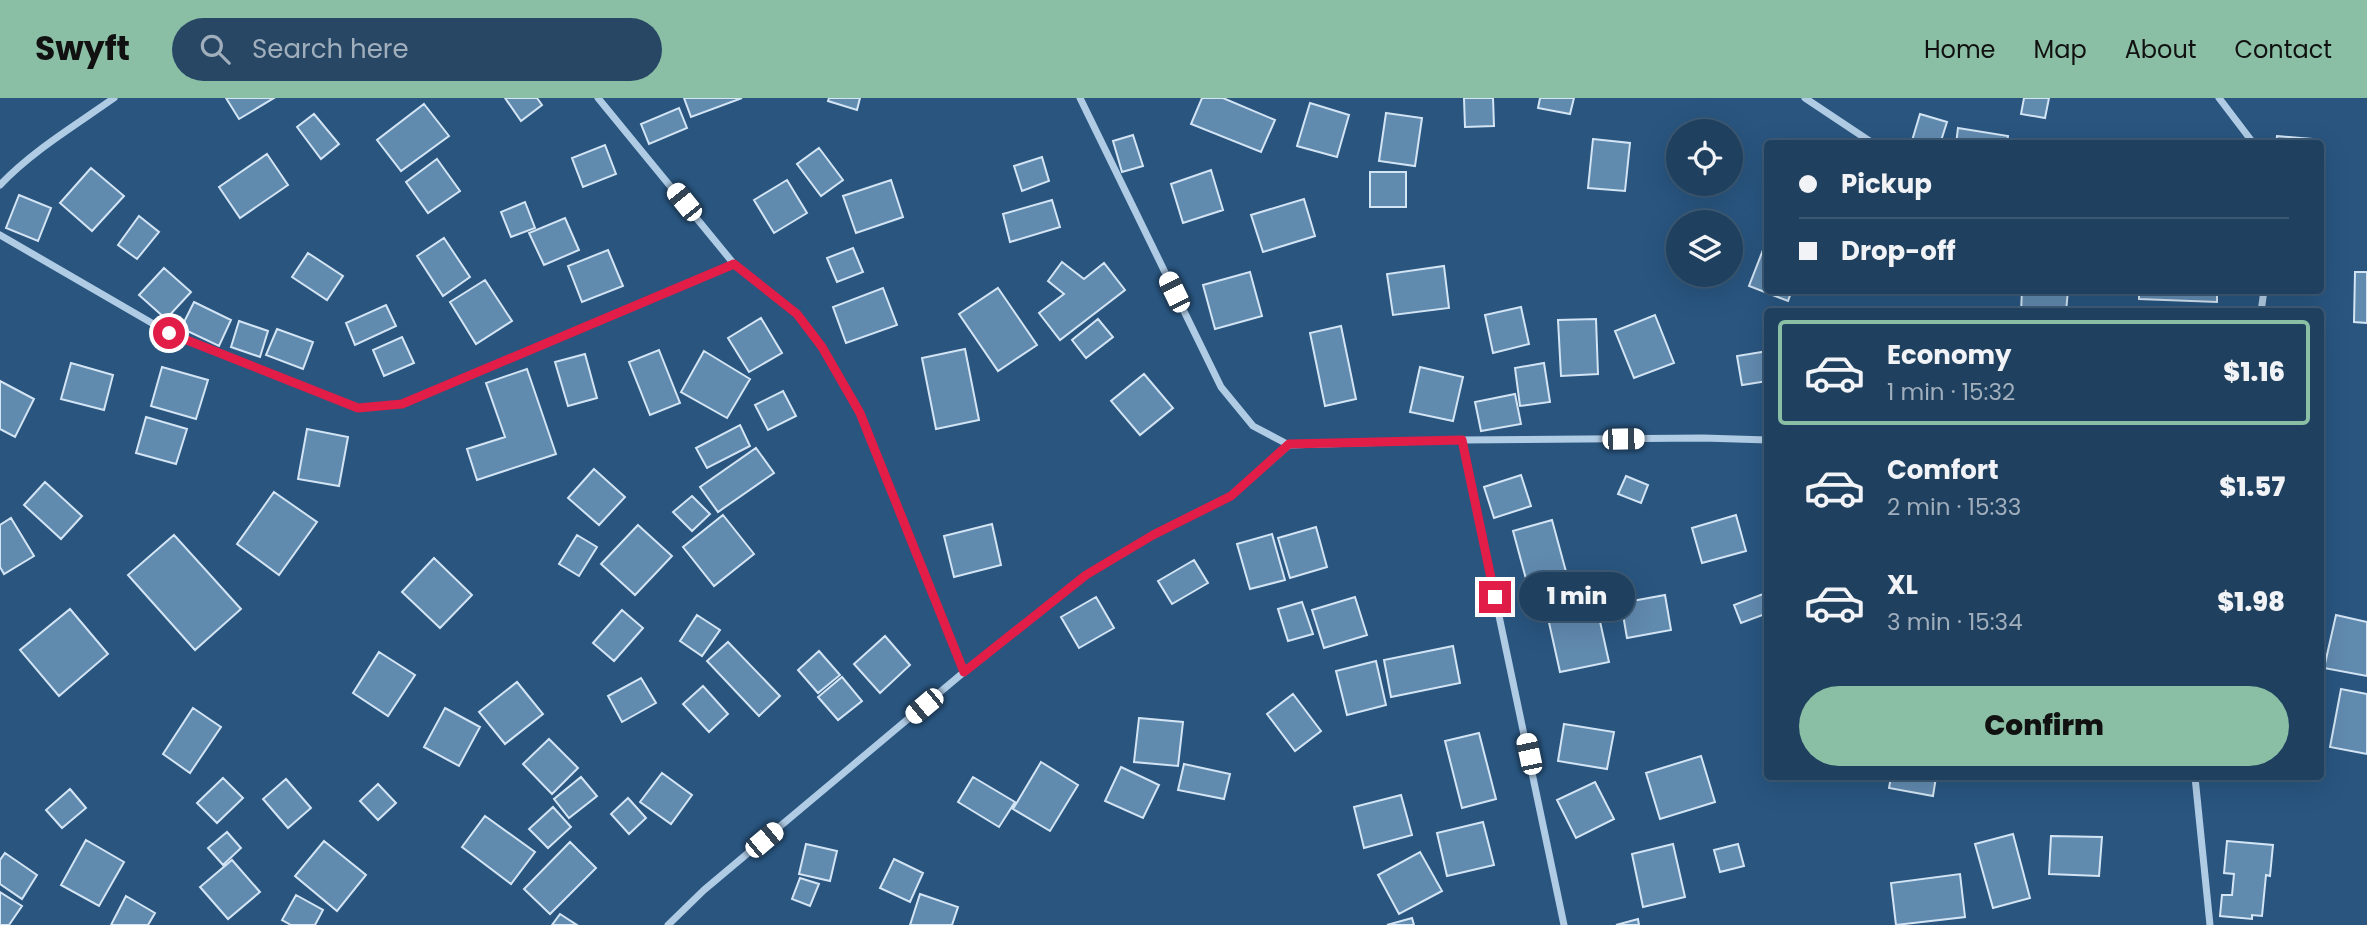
<!DOCTYPE html>
<html lang="en">
<head>
<meta charset="utf-8">
<style>
  :root { --surface:#1f405f; --page:#274765; --text:#f1f3f6; --muted:#a1afbd; --line:#3c5974; --accent:#8abfa5 }
  body { margin:0; font-family:Poppins,sans-serif; background:var(--page); color:var(--text); height:100vh; display:flex; flex-direction:column; font-size:26px; white-space:nowrap }
  * { box-sizing:border-box; margin:0 }
  p { font-size:23px; color:var(--muted) }
  .icon { flex:none; width:38px; height:38px; fill:none; stroke:currentColor; stroke-width:2; stroke-linecap:round; stroke-linejoin:round }
  .map { position:relative; flex:1; overflow:hidden }
  .sheet { position:absolute; left:1764px; top:210px; width:560px; height:472px; display:flex; flex-direction:column; background:var(--surface); border-radius:7px; box-shadow:0 7px 28px #0002,0 0 0 2px var(--line) }
  .sheet>* { flex:none }
  .hud { position:absolute; left:1764px; top:42px; width:560px; height:154px; border-radius:7px; box-shadow:0 7px 28px #0002,0 0 0 2px var(--line); display:grid; align-content:center; height:154px; padding:0 35px; background:var(--surface) }
  .tools { position:absolute; left:1666px; top:21px; display:grid; gap:14px }
  .tools a { display:grid; place-items:center; width:77px; height:77px; border-radius:50%; background:var(--surface); box-shadow:0 7px 28px #0002,0 0 0 2px var(--line); font-size:35px }
  .end { position:absolute; width:32px; height:32px; margin:-16px; border:9px solid #e11d48; background:#fff; box-shadow:0 0 0 4px #fff }
  .from { border-radius:50% }
  .bubble { position:absolute; height:49px; border-radius:24px; background:var(--surface); box-shadow:0 7px 28px #0002,0 0 0 2px var(--line); font-size:23px; font-weight:800; line-height:49px; text-align:center }
  .car { position:absolute; width:21px; height:42px; margin:-21px -10px; border-radius:9px; box-shadow:0 0 5px 2px #0007; background:linear-gradient(#fff 24%,#345 0 40%,#fff 0 76%,#345 0 86%,#fff 0) }
  .hud b { display:flex; align-items:center; gap:24px; height:66px; font-size:26px }
  .hud b+b { border-top:2px solid var(--line) }
  .hud i { width:18px; height:18px; background:var(--text) }
  ul { padding:12px 0 0; list-style:none }
  li { display:flex; align-items:center; gap:21px; height:105px; margin:0 14px 10px; padding:0 21px; border:4px solid transparent; border-radius:7px }
  li div { flex:1 }
  li b { display:block; font-size:26px }
  li em { font-style:normal; font-weight:800 }
  li.current { border-color:var(--accent) }
  li>.icon { width:63px; height:63px; stroke-width:1.5 }
  .cta { display:flex; gap:14px; margin-top:auto; padding:14px 35px }
  .cta a { flex:1; height:80px; border-radius:42px; background:var(--accent); color:#111; font-size:28px; font-weight:800; line-height:80px; text-align:center }
  header { display:flex; align-items:center; gap:42px; box-sizing:border-box; height:98px; padding:0 35px; background:var(--accent); color:#111 }
  header strong { font-size:33px }
  nav { display:flex; gap:38px; margin-inline-start:auto; font-size:24px }
  .search { width:490px; height:63px; background:var(--page); display:flex; align-items:center; gap:18px; box-sizing:border-box; padding:0 24px; border-radius:38px; color:var(--muted); font-size:26px }
  .map>svg:first-child { display:block }
  .building { fill:#618aaf; stroke:#d3e5f4; stroke-width:2 }
  .lines { fill:none; stroke-linecap:round; stroke-linejoin:round }
  .street { stroke:#b0cce5; stroke-width:7 }
  .route { stroke:#e11d48; stroke-width:9 }
</style>
</head>
<body>
<header>
<strong>Swyft</strong>
<div class="search"><svg class="icon" aria-label="search" viewBox="0 0 24 24"><circle cx="10" cy="10" r="6"/><path d="M15 15l6 6"/></svg>Search here</div>
<nav><a>Home</a><a>Map</a><a>About</a><a>Contact</a></nav>
</header>
<div class="map">
<svg width="2367" height="827" viewBox="0 0 2367 827">
  <rect width="100%" height="100%" fill="#29557f"/>
  <path class="building" d="M 226,0 L 274,0 L 239,21 Z
    M 505,0 L 537,0 L 542,7 L 521,23 Z
    M 684,0 L 742,0 L 691,19 Z
    M 829,0 L 860,0 L 857,12 L 828,3 Z
    M 1202,0 L 1223,0 L 1275,22 L 1261,54 L 1191,26 Z
    M 1464,0 L 1493,0 L 1494,28 L 1465,29 Z
    M 1540,0 L 1574,0 L 1570,16 L 1538,10 Z
    M 2024,0 L 2049,0 L 2045,20 L 2021,16 Z
    M 1310,5 L 1349,17 L 1337,59 L 1297,48 Z
    M 424,6 L 449,38 L 401,73 L 377,42 Z
    M 679,10 L 687,30 L 649,46 L 641,26 Z
    M 1386,15 L 1422,20 L 1415,68 L 1379,63 Z
    M 314,16 L 339,46 L 321,61 L 297,29 Z
    M 1920,16 L 1947,24 L 1940,46 L 1911,46 Z
    M 1958,30 L 2008,38 L 2007,46 L 1956,46 Z
    M 1133,37 L 1143,68 L 1122,74 L 1113,43 Z
    M 2277,38 L 2312,41 L 2312,46 L 2276,46 Z
    M 1593,41 L 1630,45 L 1625,93 L 1588,90 Z
    M 605,47 L 616,76 L 583,89 L 572,60 Z
    M 819,50 L 843,82 L 821,98 L 797,66 Z
    M 267,56 L 288,87 L 240,120 L 219,89 Z
    M 1042,59 L 1049,83 L 1022,93 L 1014,68 Z
    M 437,61 L 460,93 L 428,115 L 406,84 Z
    M 91,70 L 124,98 L 92,133 L 60,105 Z
    M 1211,72 L 1223,112 L 1183,125 L 1171,86 Z
    M 1370,74 L 1406,74 L 1406,109 L 1370,109 Z
    M 787,82 L 807,115 L 774,135 L 754,102 Z
    M 891,82 L 903,119 L 856,135 L 843,98 Z
    M 19,97 L 51,110 L 38,143 L 6,130 Z
    M 1304,101 L 1315,138 L 1263,154 L 1251,117 Z
    M 1052,102 L 1060,129 L 1010,144 L 1003,116 Z
    M 525,104 L 535,130 L 511,139 L 501,114 Z
    M 139,118 L 159,134 L 137,161 L 118,147 Z
    M 565,120 L 579,152 L 544,167 L 529,135 Z
    M 1768,139 L 1768,192 L 1792,192 L 1788,203 L 1749,188 Z
    M 444,140 L 470,179 L 443,198 L 417,158 Z
    M 853,150 L 863,174 L 837,184 L 827,160 Z
    M 608,152 L 623,188 L 582,204 L 568,168 Z
    M 308,155 L 343,178 L 327,202 L 292,179 Z
    M 1062,164 L 1084,181 L 1104,165 L 1125,192 L 1060,242 L 1039,215 L 1064,196 L 1048,183 Z
    M 1444,168 L 1449,210 L 1393,217 L 1387,176 Z
    M 164,170 L 191,194 L 166,221 L 139,197 Z
    M 1250,174 L 1262,218 L 1215,231 L 1203,187 Z
    M 2355,174 L 2367,174 L 2367,225 L 2354,224 Z
    M 485,182 L 512,223 L 476,246 L 450,204 Z
    M 883,190 L 897,227 L 846,245 L 833,209 Z
    M 998,190 L 1037,247 L 998,273 L 959,216 Z
    M 2022,192 L 2068,192 L 2066,214 L 2021,214 Z
    M 2139,192 L 2217,192 L 2217,204 L 2139,201 Z
    M 194,204 L 231,222 L 219,248 L 181,230 Z
    M 386,207 L 396,228 L 355,247 L 346,225 Z
    M 1521,209 L 1529,246 L 1493,255 L 1485,217 Z
    M 1655,217 L 1674,265 L 1634,280 L 1615,233 Z
    M 761,220 L 782,255 L 749,274 L 728,240 Z
    M 1098,221 L 1113,239 L 1086,260 L 1072,242 Z
    M 1596,221 L 1598,276 L 1561,278 L 1558,222 Z
    M 239,223 L 268,233 L 260,259 L 231,249 Z
    M 2320,225 L 2325,225 L 2324,268 L 2320,268 Z
    M 1341,228 L 1356,301 L 1325,308 L 1310,235 Z
    M 277,231 L 313,244 L 303,271 L 266,257 Z
    M 402,239 L 414,265 L 384,278 L 373,252 Z
    M 965,251 L 979,322 L 936,331 L 922,260 Z
    M 659,252 L 680,305 L 650,317 L 629,264 Z
    M 704,253 L 750,281 L 727,320 L 681,294 Z
    M 1768,253 L 1768,283 L 1742,287 L 1737,258 Z
    M 585,256 L 597,300 L 568,308 L 555,264 Z
    M 71,265 L 113,277 L 104,312 L 61,301 Z
    M 1544,265 L 1550,304 L 1520,308 L 1515,270 Z
    M 162,269 L 208,282 L 196,321 L 151,308 Z
    M 1420,269 L 1463,279 L 1453,323 L 1410,314 Z
    M 527,271 L 556,356 L 477,382 L 467,351 L 505,339 L 486,285 Z
    M 1144,276 L 1173,310 L 1140,337 L 1111,303 Z
    M 0,283 L 34,301 L 15,339 L 0,331 Z
    M 783,293 L 796,318 L 768,332 L 755,307 Z
    M 1515,296 L 1521,326 L 1481,333 L 1475,304 Z
    M 146,319 L 187,331 L 176,366 L 136,355 Z
    M 740,327 L 750,348 L 707,370 L 696,350 Z
    M 307,331 L 348,339 L 339,388 L 298,381 Z
    M 756,350 L 774,375 L 718,414 L 700,389 Z
    M 594,371 L 625,399 L 599,427 L 568,400 Z
    M 1521,377 L 1531,408 L 1494,420 L 1484,389 Z
    M 1626,378 L 1648,387 L 1641,405 L 1618,396 Z
    M 45,384 L 82,418 L 61,441 L 24,407 Z
    M 274,394 L 317,424 L 279,477 L 237,446 Z
    M 692,398 L 710,416 L 692,433 L 673,414 Z
    M 723,417 L 754,456 L 714,488 L 683,449 Z
    M 1736,417 L 1746,453 L 1702,465 L 1692,430 Z
    M 11,420 L 34,458 L 4,476 L 0,469 L 0,427 Z
    M 1552,422 L 1568,481 L 1529,492 L 1513,433 Z
    M 992,426 L 1001,467 L 954,479 L 944,438 Z
    M 638,427 L 672,458 L 635,497 L 601,466 Z
    M 1316,429 L 1327,469 L 1290,480 L 1278,440 Z
    M 1272,436 L 1285,482 L 1250,491 L 1237,446 Z
    M 174,437 L 241,511 L 195,552 L 128,477 Z
    M 577,437 L 597,449 L 579,478 L 559,466 Z
    M 434,460 L 472,497 L 440,530 L 402,494 Z
    M 1194,462 L 1208,485 L 1172,506 L 1158,483 Z
    M 1763,496 L 1768,515 L 1741,525 L 1734,507 Z
    M 1665,497 L 1671,532 L 1627,540 L 1621,505 Z
    M 1096,499 L 1114,530 L 1079,550 L 1061,519 Z
    M 1355,499 L 1367,537 L 1324,550 L 1312,512 Z
    M 1302,504 L 1313,536 L 1288,543 L 1278,511 Z
    M 1597,510 L 1609,564 L 1560,574 L 1548,520 Z
    M 70,511 L 108,556 L 59,598 L 20,552 Z
    M 622,512 L 643,530 L 614,563 L 593,545 Z
    M 697,517 L 720,532 L 702,558 L 680,543 Z
    M 2336,517 L 2367,524 L 2367,578 L 2324,570 Z
    M 885,538 L 910,567 L 880,595 L 854,566 Z
    M 728,544 L 780,598 L 759,618 L 707,563 Z
    M 1453,548 L 1460,585 L 1391,599 L 1384,562 Z
    M 819,553 L 840,577 L 818,595 L 798,572 Z
    M 379,554 L 415,577 L 388,618 L 353,595 Z
    M 1376,563 L 1386,607 L 1347,617 L 1336,573 Z
    M 842,579 L 862,603 L 838,622 L 818,599 Z
    M 641,580 L 656,605 L 622,624 L 608,598 Z
    M 517,584 L 543,616 L 505,646 L 479,614 Z
    M 703,588 L 728,616 L 709,634 L 683,606 Z
    M 2341,591 L 2367,596 L 2367,656 L 2330,649 Z
    M 1293,596 L 1321,633 L 1295,653 L 1267,616 Z
    M 193,610 L 221,629 L 190,675 L 163,656 Z
    M 445,610 L 480,629 L 459,668 L 424,649 Z
    M 1139,620 L 1183,624 L 1178,668 L 1134,664 Z
    M 1564,626 L 1614,634 L 1607,671 L 1558,663 Z
    M 1479,635 L 1496,701 L 1462,710 L 1445,643 Z
    M 549,641 L 578,670 L 552,696 L 523,666 Z
    M 1701,658 L 1715,704 L 1660,721 L 1646,675 Z
    M 1041,664 L 1078,687 L 1050,733 L 1013,711 Z
    M 1184,666 L 1230,676 L 1224,701 L 1178,692 Z
    M 1121,669 L 1159,687 L 1143,720 L 1105,703 Z
    M 662,675 L 692,697 L 671,726 L 640,704 Z
    M 581,679 L 597,698 L 569,720 L 554,701 Z
    M 973,679 L 1015,704 L 999,729 L 958,704 Z
    M 1891,679 L 1936,679 L 1933,698 L 1889,690 Z
    M 223,680 L 243,700 L 217,725 L 197,705 Z
    M 286,681 L 311,710 L 288,730 L 263,701 Z
    M 1595,684 L 1614,721 L 1576,740 L 1557,702 Z
    M 378,686 L 396,705 L 378,722 L 360,703 Z
    M 70,691 L 86,710 L 62,730 L 46,712 Z
    M 1401,697 L 1412,737 L 1364,750 L 1354,709 Z
    M 628,700 L 646,720 L 629,736 L 611,716 Z
    M 553,709 L 571,729 L 548,750 L 529,731 Z
    M 485,718 L 535,754 L 511,786 L 462,749 Z
    M 1483,724 L 1494,767 L 1447,778 L 1437,735 Z
    M 227,734 L 241,750 L 223,767 L 208,750 Z
    M 2013,736 L 2030,800 L 1993,810 L 1975,746 Z
    M 2051,738 L 2102,739 L 2099,778 L 2049,776 Z
    M 86,742 L 124,764 L 99,808 L 61,787 Z
    M 324,743 L 366,777 L 337,813 L 295,778 Z
    M 2227,743 L 2273,747 L 2270,778 L 2266,777 L 2262,818 L 2252,817 L 2252,821 L 2220,818 L 2222,797 L 2232,797 L 2234,776 L 2224,775 Z
    M 570,744 L 596,770 L 550,816 L 524,791 Z
    M 806,746 L 837,753 L 830,783 L 799,776 Z
    M 1673,746 L 1685,799 L 1643,809 L 1632,756 Z
    M 1738,746 L 1744,768 L 1720,774 L 1714,752 Z
    M 1420,754 L 1442,793 L 1399,816 L 1378,777 Z
    M 5,755 L 37,777 L 22,801 L 0,786 L 0,762 Z
    M 894,761 L 923,775 L 910,804 L 880,790 Z
    M 232,762 L 260,794 L 228,821 L 200,789 Z
    M 1960,776 L 1965,819 L 1896,827 L 1891,785 Z
    M 800,780 L 819,786 L 810,808 L 792,801 Z
    M 0,794 L 22,808 L 9,827 L 0,827 Z
    M 920,796 L 958,809 L 952,827 L 910,827 Z
    M 296,797 L 323,812 L 315,827 L 291,827 L 282,822 Z
    M 126,798 L 155,815 L 148,827 L 111,827 Z
    M 560,816 L 577,827 L 552,827 Z
    M 1412,820 L 1414,827 L 1387,827 Z
    M 1638,821 L 1639,827 L 1616,827 Z"/>
  <g class="lines">
    <path class="street" d="M 598,0 L 734,166 L 797,216 L 822,249 L 860,315 L 964,574
      M 1080,0 L 1221,289 L 1253,328 L 1289,347 L 1462,342 L 1703,340 L 1768,342
      M 1805,0 L 1874,46
      M 2219,0 L 2254,46
      M 0,87 C 32,53 76,27 114,0
      M 0,137 L 169,235 L 358,310 L 402,306 L 734,166
      M 2261,214 L 2264,192
      M 1462,342 L 1564,827
      M 2195,679 L 2210,827
      M 668,827 L 704,792 L 964,574 L 1086,477 L 1153,437 L 1231,398 L 1289,347"/>
  </g>
  <g class="lines">
    <path class="route" d="M 169,235 L 358,310 L 402,306 L 734,166 L 797,216 L 822,249 L 860,315 L 964,574 L 1086,477 L 1153,437 L 1231,398 L 1289,346 L 1462,342 L 1495,499"/>
  </g>
</svg>
<div class="tools">
<a><svg class="icon" aria-label="locate" viewBox="0 0 24 24"><circle cx="12" cy="12" r="6"/><path d="M12 2v4M12 18v4M2 12h4M18 12h4"/></svg></a>
<a><svg class="icon" aria-label="layers" viewBox="0 0 24 24"><path d="M12 4l9 5-9 5-9-5zM3 14l9 5 9-5"/></svg></a>
</div>
<i class="end from" style="left:169px;top:235px"></i>
<i class="end" style="left:1495px;top:499px"></i>
<div class="bubble" style="left:1519px;top:474px;width:116px">1 min</div>
<i class="car" style="left:684px;top:104px;rotate:321deg"></i>
<i class="car" style="left:1174px;top:194px;rotate:334deg"></i>
<i class="car" style="left:1623px;top:341px;rotate:89deg"></i>
<i class="car" style="left:924px;top:608px;rotate:230deg"></i>
<i class="car" style="left:1529px;top:656px;rotate:348deg"></i>
<i class="car" style="left:764px;top:742px;rotate:50deg"></i>
<div class="hud">
<b><i class="from"></i>Pickup</b>
<b><i></i>Drop-off</b>
</div>
<section class="sheet">
<ul>
<li class="current"><svg class="icon" aria-label="car" viewBox="0 0 24 24"><path d="M5 17H2v-5l4-1 3-4h7l3 4 3 1v5h-3M9 17h6M6 11h13"/><circle cx="7" cy="17" r="2"/><circle cx="17" cy="17" r="2"/></svg><div><b>Economy</b><p>1 min · 15:32</p></div><em>$1.16</em></li>
<li><svg class="icon" aria-label="car" viewBox="0 0 24 24"><path d="M5 17H2v-5l4-1 3-4h7l3 4 3 1v5h-3M9 17h6M6 11h13"/><circle cx="7" cy="17" r="2"/><circle cx="17" cy="17" r="2"/></svg><div><b>Comfort</b><p>2 min · 15:33</p></div><em>$1.57</em></li>
<li><svg class="icon" aria-label="car" viewBox="0 0 24 24"><path d="M5 17H2v-5l4-1 3-4h7l3 4 3 1v5h-3M9 17h6M6 11h13"/><circle cx="7" cy="17" r="2"/><circle cx="17" cy="17" r="2"/></svg><div><b>XL</b><p>3 min · 15:34</p></div><em>$1.98</em></li>
</ul>
<div class="cta"><a>Confirm</a></div>
</section>
</div>
</body>
</html>
